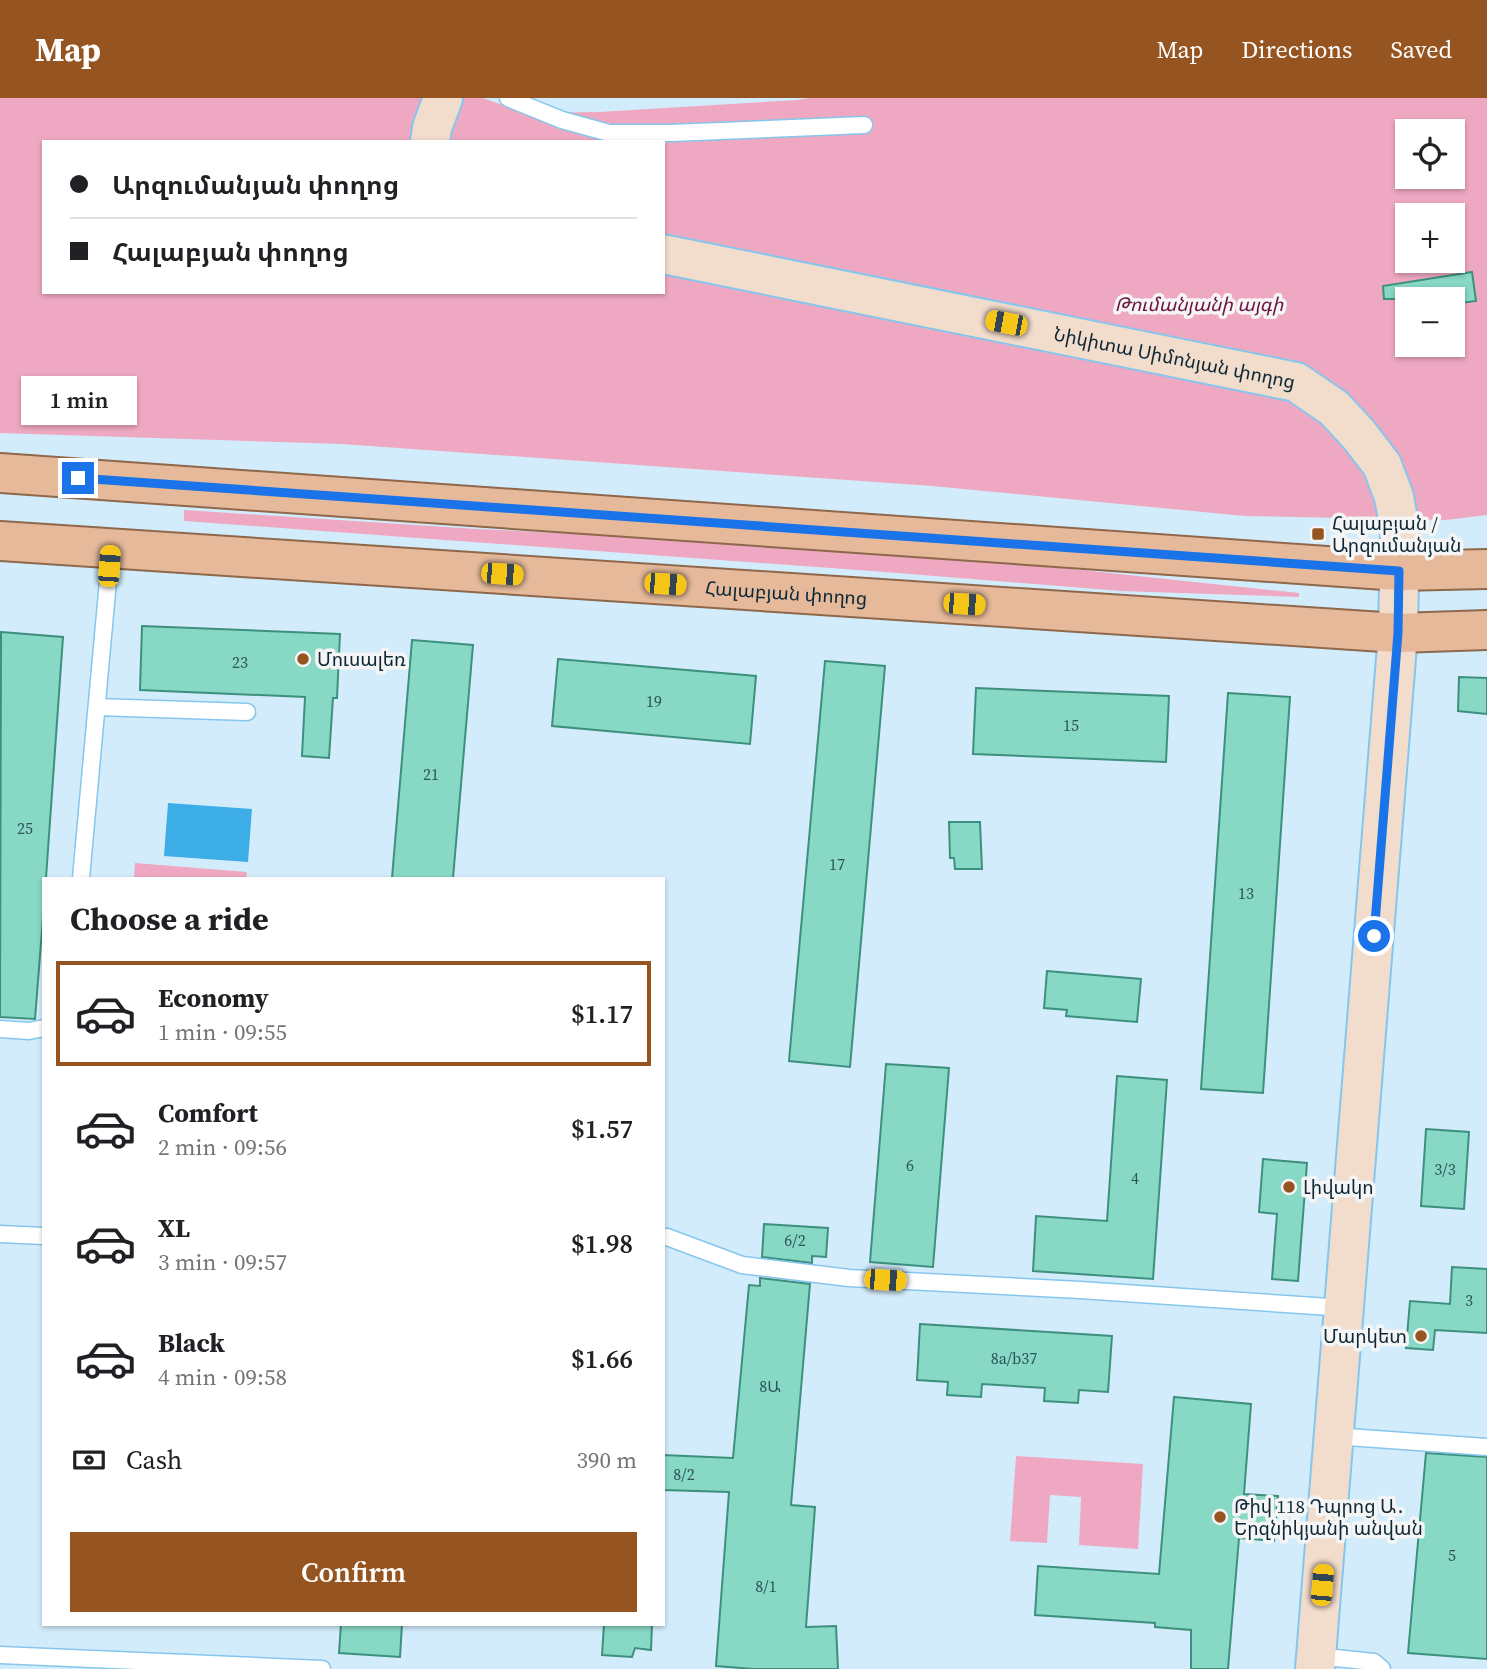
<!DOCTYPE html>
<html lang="en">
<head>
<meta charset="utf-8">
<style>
  :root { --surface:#fff; --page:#f6f6f6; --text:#202124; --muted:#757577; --line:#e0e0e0; --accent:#965520 }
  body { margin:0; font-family:"Source Serif 4","Noto Sans Armenian",serif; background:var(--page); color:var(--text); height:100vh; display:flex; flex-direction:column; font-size:26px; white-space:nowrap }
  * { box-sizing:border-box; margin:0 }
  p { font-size:23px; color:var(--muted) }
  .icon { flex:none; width:38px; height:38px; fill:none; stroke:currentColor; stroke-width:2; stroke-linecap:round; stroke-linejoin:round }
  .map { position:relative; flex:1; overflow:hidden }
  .sheet { position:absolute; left:42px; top:779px; width:623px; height:749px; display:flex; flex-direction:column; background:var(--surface); border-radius:0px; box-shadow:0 2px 5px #0004 }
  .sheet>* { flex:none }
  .banner { position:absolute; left:42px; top:42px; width:623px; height:154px; border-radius:0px; box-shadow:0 2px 5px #0004; display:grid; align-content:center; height:154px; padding:0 28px; background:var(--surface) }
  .tools { position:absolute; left:1395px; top:21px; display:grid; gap:14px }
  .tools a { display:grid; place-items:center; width:70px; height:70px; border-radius:0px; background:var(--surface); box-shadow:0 2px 5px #0004; font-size:35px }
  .end { position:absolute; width:32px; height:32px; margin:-16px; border:9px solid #1a73e8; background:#fff; box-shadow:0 0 0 4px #fff }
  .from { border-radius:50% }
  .bubble { position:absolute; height:49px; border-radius:0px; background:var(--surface); box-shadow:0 2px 5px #0004; font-size:23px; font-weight:600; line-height:49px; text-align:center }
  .car { position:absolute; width:21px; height:42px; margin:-21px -10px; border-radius:9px; box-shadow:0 0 5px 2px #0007; background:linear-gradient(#f5c518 24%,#345 0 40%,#f5c518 0 76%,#345 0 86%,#f5c518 0) }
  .banner b { display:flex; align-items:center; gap:24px; height:66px; font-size:26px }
  .banner b+b { border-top:2px solid var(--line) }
  .banner i { width:18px; height:18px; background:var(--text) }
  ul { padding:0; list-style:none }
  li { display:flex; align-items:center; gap:21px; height:105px; margin:0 14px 10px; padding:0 14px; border:4px solid transparent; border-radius:0px }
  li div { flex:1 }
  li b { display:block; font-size:26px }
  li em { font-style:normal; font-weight:600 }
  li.current { border-color:var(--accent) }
  li>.icon { width:63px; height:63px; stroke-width:1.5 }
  h2 { padding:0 28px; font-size:32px; line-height:84px }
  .pay { display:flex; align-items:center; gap:18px; height:77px; padding:0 28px; font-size:26px }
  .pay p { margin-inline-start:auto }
  .action { display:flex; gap:14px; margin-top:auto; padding:14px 28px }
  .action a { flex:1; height:80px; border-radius:0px; background:var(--accent); color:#fff; font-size:28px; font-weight:600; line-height:80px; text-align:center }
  header { display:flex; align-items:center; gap:42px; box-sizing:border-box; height:98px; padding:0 35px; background:var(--accent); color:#fff }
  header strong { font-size:33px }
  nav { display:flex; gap:38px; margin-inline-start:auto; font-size:24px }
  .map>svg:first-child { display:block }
  .green { fill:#efa8c2; fill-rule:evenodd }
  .water { fill:#3cade7 }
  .building { fill:#87d8c4; stroke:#3e907e; stroke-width:2 }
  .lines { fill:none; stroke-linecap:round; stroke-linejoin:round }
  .lane-casing { stroke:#86c6ed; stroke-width:19 }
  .secondary-casing { stroke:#86c6ed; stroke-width:42 }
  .primary-casing { stroke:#8e684b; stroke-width:42 }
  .lane { stroke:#fff; stroke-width:16 }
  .secondary { stroke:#f2dccc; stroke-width:38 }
  .primary { stroke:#e5b99a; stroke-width:38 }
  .route { stroke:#1a73e8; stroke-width:9 }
  .poi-dot { fill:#965520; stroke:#f5f5f5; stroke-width:2.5 }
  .labels { text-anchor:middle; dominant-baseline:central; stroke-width:7; stroke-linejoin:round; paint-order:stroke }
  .number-label { font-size:16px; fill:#2c545a }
  .park-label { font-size:19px; font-style:italic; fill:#6d1340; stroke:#f5f5f5 }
  .street-label { font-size:19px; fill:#0d2836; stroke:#f5f5f5 }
  .poi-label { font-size:19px; fill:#0d2836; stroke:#f5f5f5; text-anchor:start }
</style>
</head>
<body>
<header>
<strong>Map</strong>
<nav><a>Map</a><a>Directions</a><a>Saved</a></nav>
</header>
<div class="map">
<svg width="1487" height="1571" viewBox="0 0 1487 1571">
  <rect width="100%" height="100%" fill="#d3ecfc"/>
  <path class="green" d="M 0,0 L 483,0 L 525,15 L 599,14 L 797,2 L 810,0 L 1487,0 L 1487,417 L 1446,422 L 1245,418 L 932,388 L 342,346 L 0,335 ZM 1407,33 L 1452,33 L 1452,79 L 1407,79 ZM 44,44 L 663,44 L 663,194 L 44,194 ZM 1407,117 L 1452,117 L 1452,163 L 1407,163 ZM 1407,201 L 1452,201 L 1452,247 L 1407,247 Z
    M 184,412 L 477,431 L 681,441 L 998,463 L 1299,495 L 1299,499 L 1121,493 L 885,474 L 184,423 Z
    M 135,765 L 247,774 L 246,780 L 134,780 Z
    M 1016,1358 L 1143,1366 L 1138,1451 L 1079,1447 L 1081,1399 L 1050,1397 L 1047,1445 L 1010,1443 Z"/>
  <path class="water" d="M 168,705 L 252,711 L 248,764 L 164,758 Z"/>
  <path class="building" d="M 1472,174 L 1476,203 L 1452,206 L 1452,201 L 1384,201 L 1383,188 Z
    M 142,528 L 340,536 L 337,600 L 333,600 L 329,660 L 302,658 L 305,599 L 140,592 Z
    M 1,534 L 63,539 L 46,780 L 44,780 L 44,807 L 35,921 L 0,919 Z
    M 412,542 L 473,547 L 453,780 L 392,780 Z
    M 558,561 L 756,578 L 750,646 L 552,628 Z
    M 825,563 L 885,568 L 850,969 L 789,963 Z
    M 1459,579 L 1487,580 L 1487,616 L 1458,613 Z
    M 976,590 L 1169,598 L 1166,664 L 973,656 Z
    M 1228,595 L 1290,599 L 1263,995 L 1201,991 Z
    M 949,724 L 980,724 L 982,771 L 955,771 L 954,760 L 950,760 Z
    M 1047,873 L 1141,881 L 1137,924 L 1066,918 L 1067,912 L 1044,910 Z
    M 886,966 L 949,970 L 933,1169 L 870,1164 Z
    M 1117,978 L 1167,982 L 1153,1181 L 1033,1173 L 1036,1118 L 1107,1123 Z
    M 1426,1031 L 1469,1034 L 1464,1111 L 1421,1108 Z
    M 1263,1061 L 1307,1065 L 1298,1183 L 1272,1181 L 1277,1116 L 1259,1114 Z
    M 764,1126 L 828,1130 L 826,1159 L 812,1158 L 812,1165 L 762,1159 Z
    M 1452,1169 L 1487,1171 L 1487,1235 L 1435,1232 L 1433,1252 L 1406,1250 L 1410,1203 L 1450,1206 Z
    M 760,1180 L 810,1186 L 791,1407 L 815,1409 L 806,1529 L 836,1528 L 838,1571 L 754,1571 L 716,1568 L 729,1394 L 663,1392 L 663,1357 L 733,1360 L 749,1187 L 760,1188 Z
    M 920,1226 L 1112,1238 L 1108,1294 L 1079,1292 L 1078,1305 L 1044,1303 L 1045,1290 L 982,1286 L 981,1299 L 947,1297 L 948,1284 L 917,1282 Z
    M 1174,1299 L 1251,1306 L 1244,1396 L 1278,1398 L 1274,1443 L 1239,1440 L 1228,1571 L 1191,1571 L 1191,1532 L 1155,1529 L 1155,1525 L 1035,1517 L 1038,1468 L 1159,1476 Z
    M 1426,1355 L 1487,1359 L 1487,1561 L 1408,1555 Z
    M 341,1526 L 402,1526 L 400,1559 L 339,1555 Z
    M 604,1526 L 652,1526 L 651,1552 L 635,1550 L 632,1559 L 602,1557 Z"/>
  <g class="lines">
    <g class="lane-casing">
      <path id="lane" d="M 508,0 L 562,22 L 609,35 L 671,35 L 864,27
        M 97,609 L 247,614
        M 81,780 L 111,450
        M 0,931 L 29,933 L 44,930
        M 0,1136 L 44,1138
        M 663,1139 L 667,1139 L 742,1167 L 849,1180 L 1080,1192 L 1345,1210
        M 1334,1338 L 1487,1349
        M 0,1557 L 322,1571
        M 1316,1558 L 1374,1564 L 1382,1571"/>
    </g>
    <g class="secondary-casing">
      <g id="secondary">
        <path d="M 430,44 L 432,30 L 443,0"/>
        <path id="s1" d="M 663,156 L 1296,284 L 1334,310 L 1359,337 L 1382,367 L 1394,399 L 1400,432 L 1398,535 L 1315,1571"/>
      </g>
    </g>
    <g class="primary-casing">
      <g id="primary">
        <path d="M 0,375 L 1399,473 L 1487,471"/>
        <path id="s2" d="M 0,443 L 1398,535 L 1487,532"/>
      </g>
    </g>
    <use href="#lane" class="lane"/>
    <use href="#secondary" class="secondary"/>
    <use href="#primary" class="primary"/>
  </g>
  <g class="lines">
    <path class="route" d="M 78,380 L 1399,473 L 1398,535 L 1374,838"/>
  </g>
  <g class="poi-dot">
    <rect x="1311" y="429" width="14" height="14" rx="3.5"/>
    <circle cx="303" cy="561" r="7"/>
    <circle cx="1289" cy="1089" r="7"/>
    <circle cx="1421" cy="1238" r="7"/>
    <circle cx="1220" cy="1419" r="7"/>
  </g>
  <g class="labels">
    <g class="number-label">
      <text x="240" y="564">23</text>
      <text x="654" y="603">19</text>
      <text x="1071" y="627">15</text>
      <text x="431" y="676">21</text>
      <text x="25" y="730">25</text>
      <text x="837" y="766">17</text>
      <text x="1246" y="795">13</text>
      <text x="910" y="1067">6</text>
      <text x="1445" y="1071">3/3</text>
      <text x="1135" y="1080">4</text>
      <text x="795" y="1142">6/2</text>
      <text x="1469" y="1202">3</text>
      <text x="1014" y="1260">8a/b37</text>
      <text x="770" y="1288">8Ա</text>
      <text x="684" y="1376">8/2</text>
      <text x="1452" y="1457">5</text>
      <text x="766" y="1488">8/1</text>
    </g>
    <g class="park-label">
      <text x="1199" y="206">Թումանյանի այգի</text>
    </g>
    <g class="street-label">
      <text stroke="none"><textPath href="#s1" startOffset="522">Նիկիտա Սիմոնյան փողոց</textPath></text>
      <text stroke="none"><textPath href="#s2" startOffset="788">Հալաբյան փողոց</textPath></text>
    </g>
    <g class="poi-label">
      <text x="1332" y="425">Հալաբյան /<tspan x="1332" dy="22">Արզումանյան</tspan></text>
      <text x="317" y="561">Մուսալեռ</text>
      <text x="1303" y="1089">Լիվակո</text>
      <text x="1407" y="1238" text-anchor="end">Մարկետ</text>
      <text x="1234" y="1408">Թիվ 118 Դպրոց Ա․<tspan x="1234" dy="22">Երզնիկյանի անվան</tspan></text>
    </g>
  </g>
</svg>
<div class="tools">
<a><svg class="icon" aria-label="locate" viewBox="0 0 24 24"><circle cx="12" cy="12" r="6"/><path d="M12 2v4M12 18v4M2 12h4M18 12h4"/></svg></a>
<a>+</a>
<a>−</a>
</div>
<i class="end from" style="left:1374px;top:838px"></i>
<i class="end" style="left:78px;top:380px"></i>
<div class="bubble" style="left:21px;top:278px;width:116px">1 min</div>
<i class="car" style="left:1006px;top:225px;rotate:281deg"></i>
<i class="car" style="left:109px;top:468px;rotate:4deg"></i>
<i class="car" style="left:502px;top:476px;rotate:94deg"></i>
<i class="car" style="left:665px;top:486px;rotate:94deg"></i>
<i class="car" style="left:964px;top:506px;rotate:94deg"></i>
<i class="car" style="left:885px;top:1182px;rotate:93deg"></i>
<i class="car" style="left:1322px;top:1487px;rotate:5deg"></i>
<div class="banner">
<b><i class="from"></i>Արզումանյան փողոց</b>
<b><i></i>Հալաբյան փողոց</b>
</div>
<section class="sheet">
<h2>Choose a ride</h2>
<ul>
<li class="current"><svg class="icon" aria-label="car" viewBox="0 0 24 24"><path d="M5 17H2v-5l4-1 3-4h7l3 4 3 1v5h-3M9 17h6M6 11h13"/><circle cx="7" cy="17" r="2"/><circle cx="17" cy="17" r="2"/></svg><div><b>Economy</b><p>1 min · 09:55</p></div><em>$1.17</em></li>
<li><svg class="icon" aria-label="car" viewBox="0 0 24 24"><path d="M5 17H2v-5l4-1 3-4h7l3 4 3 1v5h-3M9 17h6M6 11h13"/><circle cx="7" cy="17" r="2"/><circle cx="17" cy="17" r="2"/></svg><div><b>Comfort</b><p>2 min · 09:56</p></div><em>$1.57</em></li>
<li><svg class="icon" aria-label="car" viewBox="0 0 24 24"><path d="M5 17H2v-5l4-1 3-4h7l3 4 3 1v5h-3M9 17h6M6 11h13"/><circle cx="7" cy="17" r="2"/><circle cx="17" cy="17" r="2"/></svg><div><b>XL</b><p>3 min · 09:57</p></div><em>$1.98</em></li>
<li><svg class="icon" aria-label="car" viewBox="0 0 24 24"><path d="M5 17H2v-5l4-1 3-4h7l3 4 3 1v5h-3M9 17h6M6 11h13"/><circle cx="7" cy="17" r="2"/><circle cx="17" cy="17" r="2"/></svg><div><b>Black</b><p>4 min · 09:58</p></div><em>$1.66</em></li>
</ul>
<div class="pay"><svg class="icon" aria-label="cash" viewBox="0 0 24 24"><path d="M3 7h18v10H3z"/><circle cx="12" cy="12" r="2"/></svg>Cash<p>390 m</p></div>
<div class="action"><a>Confirm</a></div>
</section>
</div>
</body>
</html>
